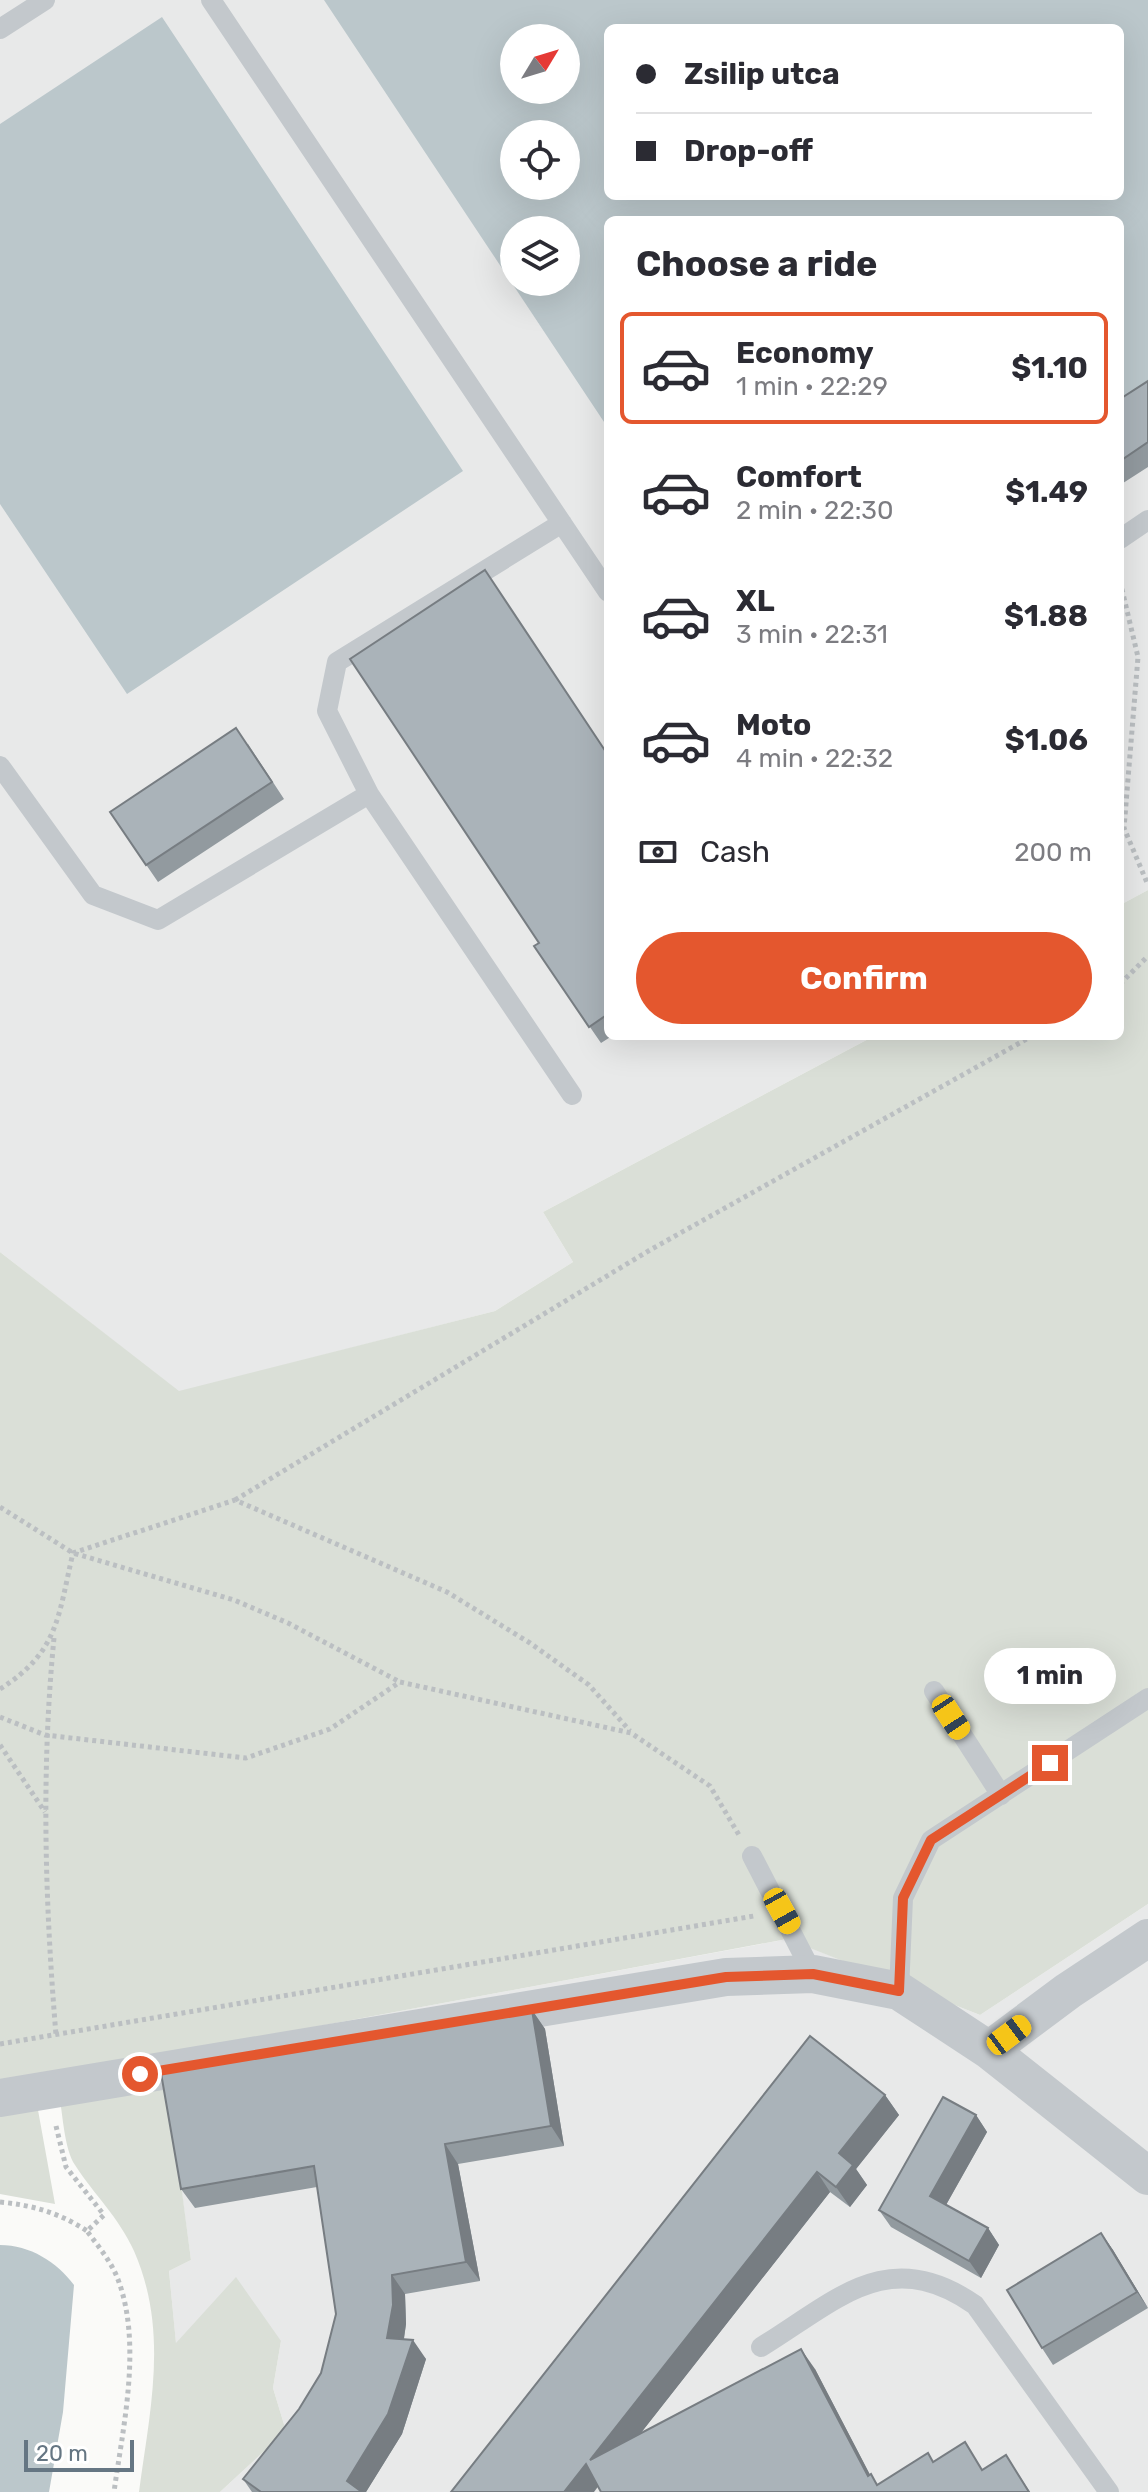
<!DOCTYPE html>
<html lang="en">
<head>
<meta charset="utf-8">
<style>
  :root { --surface:#fff; --page:#f7f7f7; --text:#2b2b33; --muted:#7c7c81; --line:#e1e1e2; --accent:#e4572e }
  body { margin:0; font-family:Rubik,sans-serif; background:var(--page); color:var(--text); height:100vh; display:flex; flex-direction:column; font-size:30px; white-space:nowrap }
  * { box-sizing:border-box; margin:0 }
  p { font-size:26px; color:var(--muted) }
  .icon { flex:none; width:44px; height:44px; fill:none; stroke:currentColor; stroke-width:2; stroke-linecap:round; stroke-linejoin:round }
  .map { position:relative; flex:1; overflow:hidden }
  .panel { position:absolute; left:604px; top:216px; width:520px; height:824px; display:flex; flex-direction:column; background:var(--surface); border-radius:12px; box-shadow:0 8px 32px #0002 }
  .panel>* { flex:none }
  .top-card { position:absolute; left:604px; top:24px; width:520px; height:176px; border-radius:12px; box-shadow:0 8px 32px #0002; display:grid; align-content:center; height:176px; padding:0 32px; background:var(--surface) }
  .needle { width:52px; rotate:52deg }
  .buttons { position:absolute; left:500px; top:24px; display:grid; gap:16px }
  .buttons a { display:grid; place-items:center; width:80px; height:80px; border-radius:50%; background:var(--surface); box-shadow:0 8px 32px #0002; font-size:40px }
  .scale { position:absolute; left:24px; bottom:20px; width:110px; box-sizing:border-box; padding-left:8px; border:4px solid #657683; border-top:0; font-size:22px; line-height:28px; white-space:nowrap; color:#657683; -webkit-text-stroke:6px #fff; paint-order:stroke }
  .end { position:absolute; width:36px; height:36px; margin:-18px; border:10px solid #e4572e; background:#fff; box-shadow:0 0 0 4px #fff }
  .from { border-radius:50% }
  .bubble { position:absolute; height:56px; border-radius:28px; background:var(--surface); box-shadow:0 8px 32px #0002; font-size:26px; font-weight:700; line-height:56px; text-align:center }
  .car { position:absolute; width:24px; height:48px; margin:-24px -12px; border-radius:10px; box-shadow:0 0 6px 2px #0007; background:linear-gradient(#f5c518 24%,#345 0 40%,#f5c518 0 76%,#345 0 86%,#f5c518 0) }
  .top-card b { display:flex; align-items:center; gap:28px; height:76px; font-size:30px }
  .top-card b+b { border-top:2px solid var(--line) }
  .top-card i { width:20px; height:20px; background:var(--text) }
  ul { padding:0; list-style:none }
  li { display:flex; align-items:center; gap:24px; height:112px; margin:0 16px 12px; padding:0 16px; border:4px solid transparent; border-radius:12px }
  li div { flex:1 }
  li b { display:block; font-size:30px }
  li em { font-style:normal; font-weight:700 }
  li.on { border-color:var(--accent) }
  li>.icon { width:72px; height:72px; stroke-width:1.5 }
  h2 { padding:0 32px; font-size:36px; line-height:96px }
  .pay { display:flex; align-items:center; gap:20px; height:88px; padding:0 32px; font-size:30px }
  .pay p { margin-inline-start:auto }
  .cta { display:flex; gap:16px; margin-top:auto; padding:16px 32px }
  .cta a { flex:1; height:92px; border-radius:48px; background:var(--accent); color:#fff; font-size:32px; font-weight:700; line-height:92px; text-align:center }
  .map>svg:first-child { display:block }
  .built { fill:#e8e9e9; fill-rule:evenodd }
  .green { fill:#dadfd7 }
  .water { fill:#bbc7cb; fill-rule:evenodd }
  .lines { fill:none; stroke-linecap:round; stroke-linejoin:round }
  .path { stroke:#bbbfc2; stroke-width:5; stroke-dasharray:4 4; stroke-linecap:butt }
  .lane { stroke:#c3c8cc; stroke-width:20 }
  .street { stroke:#c3c8cc; stroke-width:38 }
  .wall { fill:#929a9f }
  .shaded-wall { fill:#777d82 }
  .building { fill:#aab3b9; stroke:#777d82; stroke-width:2 }
  .route { stroke:#e4572e; stroke-width:10 }
</style>
</head>
<body>
<div class="map">
<svg width="1148" height="2492" viewBox="0 0 1148 2492">
  <rect width="100%" height="100%" fill="#fafaf8"/>
  <path class="built" d="M 0,0 L 1148,0 L 1148,890 L 1120,905 L 1120,220 L 608,220 L 608,1036 L 874,1036 L 543,1212 L 573,1262 L 495,1311 L 179,1392 L 0,1252 ZM 608,28 L 1120,28 L 1120,196 L 608,196 ZM 514,38 L 566,38 L 566,90 L 514,90 ZM 514,134 L 566,134 L 566,186 L 514,186 ZM 514,230 L 566,230 L 566,282 L 514,282 Z
    M 1148,1904 L 1148,2492 L 220,2492 L 286,2431 L 273,2388 L 281,2341 L 176,2344 L 169,2271 L 191,2260 L 163,2055 L 788,1939 L 980,2015 Z"/>
  <path class="green" d="M 1148,890 L 1148,1904 L 980,2015 L 787,1939 L 164,2055 L 191,2260 L 169,2271 L 176,2343 L 236,2277 L 281,2341 L 273,2388 L 286,2431 L 220,2492 L 139,2492 C 150,2409 169,2331 134,2251 C 118,2216 95,2196 75,2165 C 64,2148 63,2115 59,2094 L 36,2099 L 55,2204 L 0,2194 L 0,1252 L 179,1391 L 495,1311 L 573,1262 L 543,1212 L 874,1036 L 1120,1036 L 1120,905 Z"/>
  <path class="water" d="M 324,0 L 1148,0 L 1148,405 L 1120,423 L 1120,220 L 608,220 L 608,428 ZM 608,28 L 1120,28 L 1120,196 L 608,196 ZM 514,38 L 566,38 L 566,90 L 514,90 ZM 514,134 L 566,134 L 566,186 L 514,186 ZM 514,230 L 566,230 L 566,282 L 514,282 Z
    M 162,17 L 463,471 L 127,694 L 0,504 L 0,124 Z
    M 0,2245 C 30,2245 57,2262 74,2285 L 63,2412 L 49,2492 L 0,2492 Z"/>
  <g class="lines">
    <path class="path" d="M 1120,581 L 1138,657 L 1124,828 L 1148,885
      M 1120,984 L 1148,956
      M 235,1500 L 650,1250 L 1032,1036
      M 0,1507 L 73,1553 L 234,1600 L 288,1623 L 400,1682
      M 54,1638 C 41,1771 45,1902 56,2035
      M 0,1689 C 59,1652 58,1616 73,1553 L 235,1500 L 447,1592 L 530,1643 L 589,1685 L 630,1731
      M 0,1717 L 45,1735 L 246,1758 L 330,1729 L 400,1682 L 631,1733 L 710,1786 L 739,1835
      M 0,1745 L 45,1812
      M 0,2044 L 754,1916
      M 56,2126 L 66,2167 L 104,2215 L 87,2231 C 98,2246 110,2260 117,2277 C 143,2342 123,2426 114,2492
      M 0,2202 C 32,2205 60,2213 87,2231"/>
    <path class="lane" d="M 211,0 L 608,592
      M 0,29 L 45,0
      M 562,523 L 337,662 L 327,711 L 369,794 L 572,1095
      M 1120,539 L 1148,520
      M 0,766 L 93,895 L 158,920 L 369,794
      M 934,1691 L 1001,1795
      M 752,1856 L 813,1974
      M 899,1991 L 903,1898 L 931,1840 L 1148,1698
      M 761,2347 C 836,2301 888,2244 975,2305 L 1109,2492"/>
    <path class="street" d="M 989,2050 L 1068,1991 L 1148,1938
      M 0,2098 L 726,1977 L 813,1974 L 899,1991 L 989,2050 L 1148,2176"/>
  </g>
  <path class="wall" d="M 1148,381 L 1148,467 L 1120,485 L 1120,399 Z
    M 248,744 L 284,799 L 158,882 L 110,812 Z
    M 608,754 L 608,1036 L 612,1036 L 601,1043 L 534,946 L 539,943 Z
    M 532,2010 L 545,2029 L 564,2146 L 458,2164 L 480,2281 L 405,2294 L 406,2324 L 404,2339 L 426,2359 L 402,2434 L 366,2492 L 252,2492 L 243,2479 L 299,2409 L 321,2373 L 336,2314 L 317,2187 L 195,2208 L 181,2189 Z
    M 885,2095 L 899,2115 L 856,2169 L 867,2185 L 850,2207 L 830,2192 L 640,2434 L 815,2369 L 870,2475 L 878,2485 L 934,2462 L 983,2470 L 1006,2455 L 1030,2492 L 598,2486 L 451,2492 Z
    M 976,2115 L 987,2132 L 946,2205 L 988,2228 L 999,2245 L 981,2278 L 891,2227 L 879,2210 Z
    M 1101,2233 L 1113,2250 L 1148,2308 L 1053,2365 L 1042,2348 Z"/>
  <path class="shaded-wall" d="M 532,2010 L 545,2029 L 564,2146 L 551,2126 Z
    M 885,2095 L 899,2115 L 856,2169 L 867,2185 L 850,2207 L 836,2187 L 839,2153 Z
    M 976,2115 L 987,2132 L 942,2212 L 930,2196 Z
    M 445,2144 L 458,2164 L 480,2281 L 466,2262 Z
    M 817,2172 L 830,2192 L 604,2480 L 590,2460 Z
    M 988,2228 L 999,2245 L 981,2278 L 969,2261 Z
    M 1101,2233 L 1113,2250 L 1148,2308 L 1137,2292 Z
    M 392,2275 L 405,2294 L 406,2324 L 401,2357 L 387,2338 Z
    M 413,2340 L 426,2359 L 402,2434 L 366,2492 L 354,2492 L 347,2481 Z
    M 801,2349 L 815,2369 L 879,2492 L 868,2476 Z
    M 586,2464 L 600,2484 L 594,2492 L 564,2492 Z"/>
  <path class="building" d="M 1148,381 L 1148,442 L 1120,461 L 1120,399 Z
    M 485,570 L 608,755 L 608,1014 L 589,1027 L 534,946 L 539,943 L 350,659 Z
    M 236,728 L 272,782 L 146,865 L 110,812 Z
    M 532,2010 L 551,2126 L 445,2144 L 466,2262 L 392,2275 L 393,2305 L 387,2338 L 413,2340 L 388,2414 L 347,2481 L 362,2492 L 261,2492 L 243,2479 L 299,2409 L 321,2373 L 336,2314 L 314,2166 L 181,2189 L 161,2073 Z
    M 810,2036 L 885,2095 L 839,2153 L 853,2165 L 836,2187 L 817,2172 L 590,2460 L 801,2349 L 868,2476 L 871,2474 L 877,2485 L 928,2453 L 933,2462 L 965,2442 L 982,2470 L 1006,2455 L 1029,2492 L 601,2492 L 586,2464 L 564,2492 L 451,2492 Z
    M 943,2097 L 976,2115 L 930,2196 L 988,2228 L 969,2261 L 879,2210 Z
    M 1101,2233 L 1137,2292 L 1042,2348 L 1007,2290 Z"/>
  <g class="lines">
    <path class="route" d="M 140,2074 L 726,1977 L 813,1974 L 899,1991 L 903,1898 L 931,1840 L 1050,1763"/>
  </g>
</svg>
<div class="buttons">
<a><svg class="needle" viewBox="-14 -14 28 28"><path d="M0-13l5 13h-10z" fill="#e53935"/><path d="M0 13l5-13h-10z" fill="#7c7c81"/></svg></a>
<a><svg class="icon" aria-label="locate" viewBox="0 0 24 24"><circle cx="12" cy="12" r="6"/><path d="M12 2v4M12 18v4M2 12h4M18 12h4"/></svg></a>
<a><svg class="icon" aria-label="layers" viewBox="0 0 24 24"><path d="M12 4l9 5-9 5-9-5zM3 14l9 5 9-5"/></svg></a>
</div>
<div class="scale">20 m</div>
<i class="end from" style="left:140px;top:2074px"></i>
<i class="end" style="left:1050px;top:1763px"></i>
<div class="bubble" style="left:984px;top:1648px;width:132px">1 min</div>
<i class="car" style="left:951px;top:1717px;rotate:147deg"></i>
<i class="car" style="left:782px;top:1911px;rotate:151deg"></i>
<i class="car" style="left:1009px;top:2035px;rotate:53deg"></i>
<div class="top-card">
<b><i class="from"></i>Zsilip utca</b>
<b><i></i>Drop-off</b>
</div>
<section class="panel">
<h2>Choose a ride</h2>
<ul>
<li class="on"><svg class="icon" aria-label="car" viewBox="0 0 24 24"><path d="M5 17H2v-5l4-1 3-4h7l3 4 3 1v5h-3M9 17h6M6 11h13"/><circle cx="7" cy="17" r="2"/><circle cx="17" cy="17" r="2"/></svg><div><b>Economy</b><p>1 min · 22:29</p></div><em>$1.10</em></li>
<li><svg class="icon" aria-label="car" viewBox="0 0 24 24"><path d="M5 17H2v-5l4-1 3-4h7l3 4 3 1v5h-3M9 17h6M6 11h13"/><circle cx="7" cy="17" r="2"/><circle cx="17" cy="17" r="2"/></svg><div><b>Comfort</b><p>2 min · 22:30</p></div><em>$1.49</em></li>
<li><svg class="icon" aria-label="car" viewBox="0 0 24 24"><path d="M5 17H2v-5l4-1 3-4h7l3 4 3 1v5h-3M9 17h6M6 11h13"/><circle cx="7" cy="17" r="2"/><circle cx="17" cy="17" r="2"/></svg><div><b>XL</b><p>3 min · 22:31</p></div><em>$1.88</em></li>
<li><svg class="icon" aria-label="car" viewBox="0 0 24 24"><path d="M5 17H2v-5l4-1 3-4h7l3 4 3 1v5h-3M9 17h6M6 11h13"/><circle cx="7" cy="17" r="2"/><circle cx="17" cy="17" r="2"/></svg><div><b>Moto</b><p>4 min · 22:32</p></div><em>$1.06</em></li>
</ul>
<div class="pay"><svg class="icon" aria-label="cash" viewBox="0 0 24 24"><path d="M3 7h18v10H3z"/><circle cx="12" cy="12" r="2"/></svg>Cash<p>200 m</p></div>
<div class="cta"><a>Confirm</a></div>
</section>
</div>
</body>
</html>
